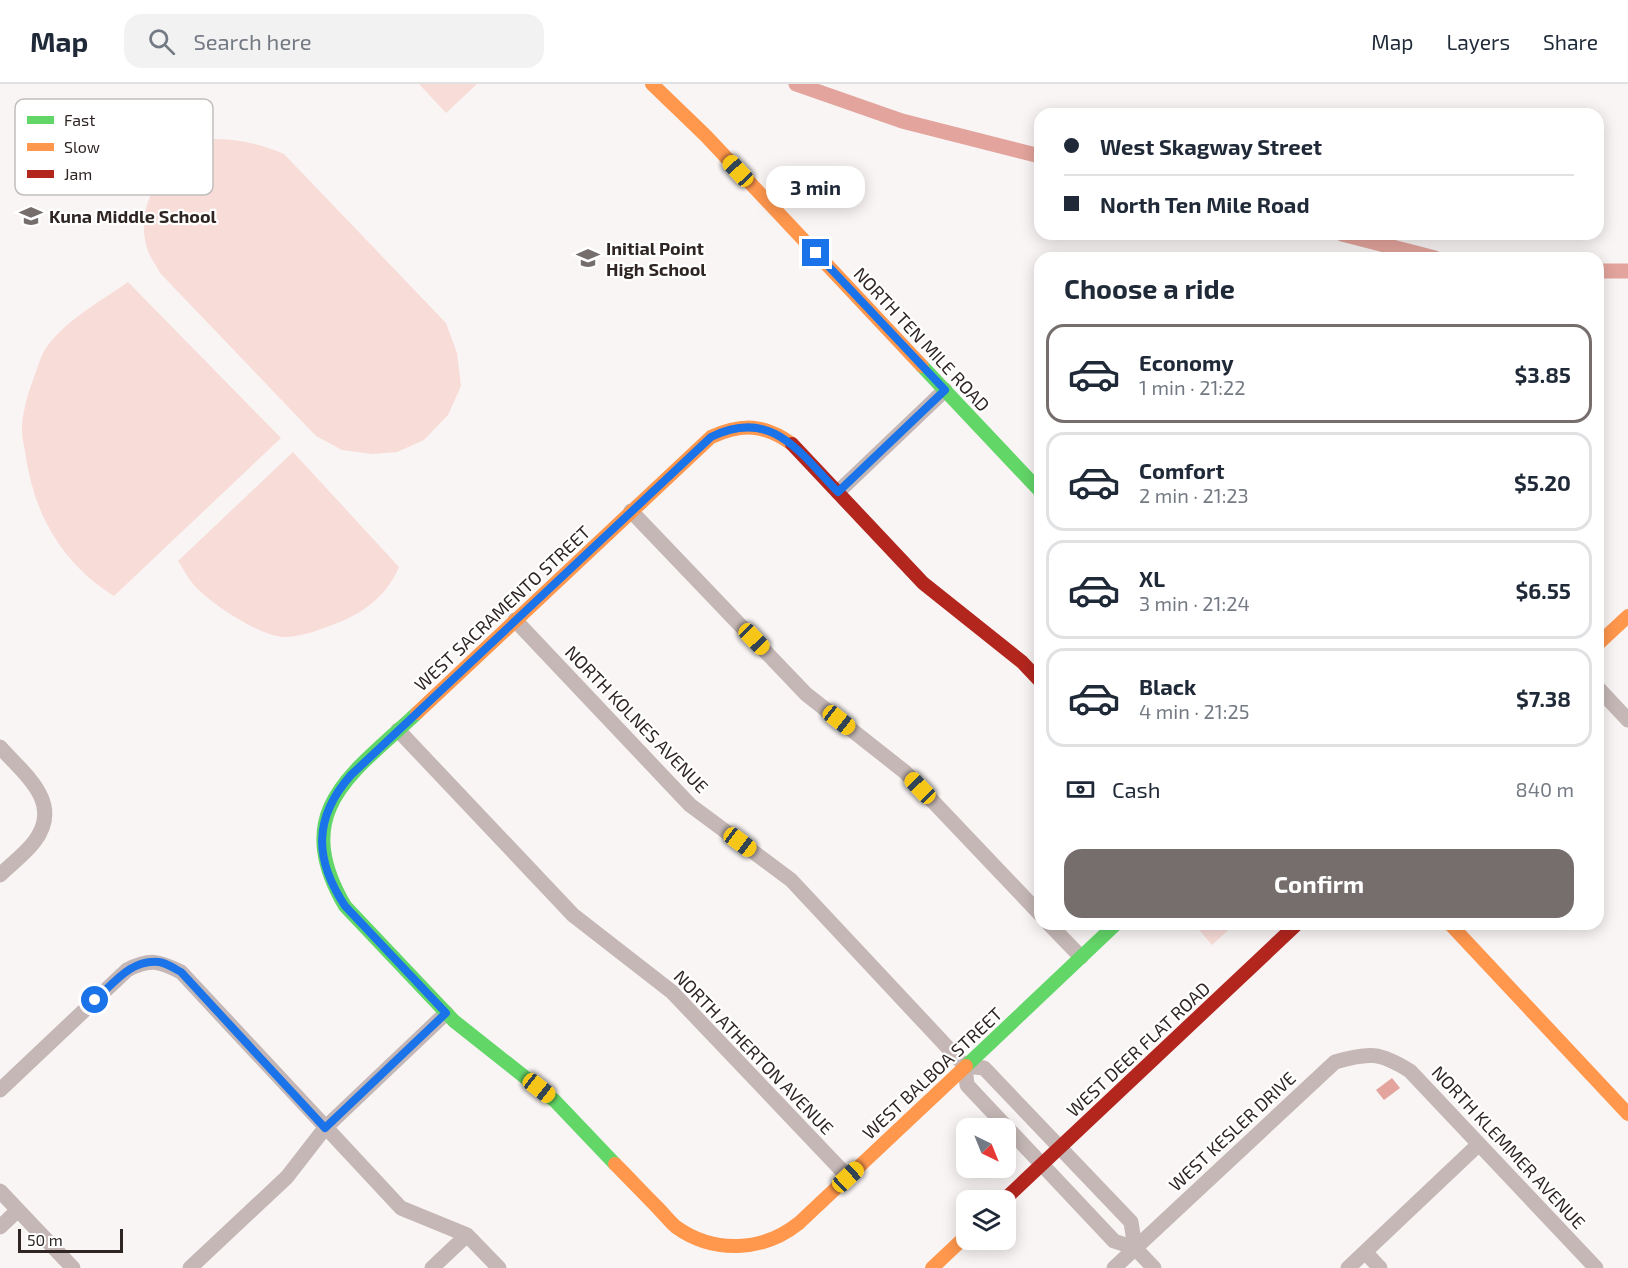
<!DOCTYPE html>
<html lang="en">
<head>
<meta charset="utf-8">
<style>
  :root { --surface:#fff; --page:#f2f2f3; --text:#1f2937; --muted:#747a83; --line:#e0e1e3; --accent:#766e6d }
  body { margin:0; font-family:"Exo 2",sans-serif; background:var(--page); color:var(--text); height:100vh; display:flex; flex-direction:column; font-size:22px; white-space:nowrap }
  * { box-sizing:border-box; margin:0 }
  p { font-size:20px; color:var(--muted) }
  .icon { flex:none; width:33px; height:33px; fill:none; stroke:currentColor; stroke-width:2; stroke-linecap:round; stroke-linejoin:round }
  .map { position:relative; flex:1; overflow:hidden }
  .drawer { position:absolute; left:1034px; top:168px; width:570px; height:678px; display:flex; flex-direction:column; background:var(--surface); border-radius:18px; box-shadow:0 3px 15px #0003 }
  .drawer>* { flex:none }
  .top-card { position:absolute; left:1034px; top:24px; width:570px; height:132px; border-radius:18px; box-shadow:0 3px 15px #0003; display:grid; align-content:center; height:132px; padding:0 30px; background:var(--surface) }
  .needle { width:39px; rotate:137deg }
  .fabs { position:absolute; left:956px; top:1034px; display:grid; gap:12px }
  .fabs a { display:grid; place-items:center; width:60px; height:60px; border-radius:12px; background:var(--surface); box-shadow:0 3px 15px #0003; font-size:30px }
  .scale { position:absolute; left:18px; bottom:15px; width:105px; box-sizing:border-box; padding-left:6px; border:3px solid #2f2624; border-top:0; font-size:16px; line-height:21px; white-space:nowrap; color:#2f2624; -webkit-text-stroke:4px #fff; paint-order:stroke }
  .end { position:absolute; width:27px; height:27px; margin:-14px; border:8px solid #1a73e8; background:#fff; box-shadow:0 0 0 3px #fff }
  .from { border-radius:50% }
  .bubble { position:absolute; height:42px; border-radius:18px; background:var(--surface); box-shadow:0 3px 15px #0003; font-size:20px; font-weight:700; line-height:42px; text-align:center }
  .car { position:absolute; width:18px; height:36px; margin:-18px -9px; border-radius:8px; box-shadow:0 0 4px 2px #0007; background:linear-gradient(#f5c518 24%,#345 0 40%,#f5c518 0 76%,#345 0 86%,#f5c518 0) }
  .top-card b { display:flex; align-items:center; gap:21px; height:57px; font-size:22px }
  .top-card b+b { border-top:2px solid var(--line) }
  .top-card i { width:15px; height:15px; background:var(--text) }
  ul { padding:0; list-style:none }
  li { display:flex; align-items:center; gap:18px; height:99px; margin:0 12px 9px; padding:0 18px; border:3px solid var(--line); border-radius:18px }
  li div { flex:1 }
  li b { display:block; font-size:22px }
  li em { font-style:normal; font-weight:700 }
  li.active { border-color:var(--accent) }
  li>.icon { width:54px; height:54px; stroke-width:1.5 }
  h2 { padding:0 30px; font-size:27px; line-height:72px }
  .pay { display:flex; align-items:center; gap:15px; height:66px; padding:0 30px; font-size:22px }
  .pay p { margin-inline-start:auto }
  .primary-button { display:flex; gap:12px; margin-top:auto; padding:12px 30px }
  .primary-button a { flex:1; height:69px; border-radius:18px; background:var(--accent); color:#fff; font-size:24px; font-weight:700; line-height:69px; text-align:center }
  header { display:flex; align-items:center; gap:36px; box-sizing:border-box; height:84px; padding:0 30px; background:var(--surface); border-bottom:2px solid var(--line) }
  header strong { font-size:28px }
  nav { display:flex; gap:33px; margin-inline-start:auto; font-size:21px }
  .search { width:420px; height:54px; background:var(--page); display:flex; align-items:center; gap:15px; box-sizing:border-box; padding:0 21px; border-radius:18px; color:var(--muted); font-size:22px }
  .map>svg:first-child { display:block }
  .park { fill:#f8dcd7 }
  .water { fill:#e2a49c }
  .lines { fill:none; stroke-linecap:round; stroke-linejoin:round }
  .canal { stroke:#e2a49c; stroke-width:15 }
  .street { stroke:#c4b7b5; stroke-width:15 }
  .fast { stroke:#63d668; stroke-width:14 }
  .slow { stroke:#ff974d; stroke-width:14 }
  .jam { stroke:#b3261e; stroke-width:14 }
  .route { stroke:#1a73e8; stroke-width:8 }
  .labels { text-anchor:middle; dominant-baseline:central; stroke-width:4.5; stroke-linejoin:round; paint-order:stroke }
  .poi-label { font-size:18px; font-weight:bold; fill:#2f2624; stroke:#fff; text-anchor:start }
  .street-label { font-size:18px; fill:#2f2624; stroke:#fff }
  .key { fill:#fff; stroke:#c1bebd; stroke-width:1.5 }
  .key-label { font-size:16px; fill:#2f2624 }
</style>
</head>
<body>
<header>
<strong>Map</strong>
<div class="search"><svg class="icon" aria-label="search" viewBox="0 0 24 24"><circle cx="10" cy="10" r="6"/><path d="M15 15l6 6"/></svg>Search here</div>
<nav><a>Map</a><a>Layers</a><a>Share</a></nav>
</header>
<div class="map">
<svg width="1628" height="1184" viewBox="0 0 1628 1184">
  <rect width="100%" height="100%" fill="#faf5f5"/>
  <path class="park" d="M 419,0 L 477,0 L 446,29 Z
    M 213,55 C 239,55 260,60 284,70 L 446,239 L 457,269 L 461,302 L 448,331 L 424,356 L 397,368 L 372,370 L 342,366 L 316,352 L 160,189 C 156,181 149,172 147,164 C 136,127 155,93 184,70 C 192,64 203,60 213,55 Z
    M 128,198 L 281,354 L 114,512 C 63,480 35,432 26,374 C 25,365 22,355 22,346 C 22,329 28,309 34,293 C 37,285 40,275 44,267 C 63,237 100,218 128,198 Z
    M 293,368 L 399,483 C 388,509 367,527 340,538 C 324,544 305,552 287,553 C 263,555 208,518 193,500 C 187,493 183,484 178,477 Z
    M 1194,840 L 1235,840 L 1212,861 Z"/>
  <path class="water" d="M 1392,994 L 1400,1004 L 1384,1016 L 1376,1006 Z"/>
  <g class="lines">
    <path class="canal" d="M 796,0 L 902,37 L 1040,72
      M 1342,150 L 1435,174
      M 1598,187 L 1628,187"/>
    <path class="street" d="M 838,408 L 945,306
      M 631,427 L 806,610 L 905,688 L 1040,830
      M 515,536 L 690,721 L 791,796 L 965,982
      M 1598,604 L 1628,636
      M 398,646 L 573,831 L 672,908 L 848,1093
      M 0,663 C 25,691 64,719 34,758 C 25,770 11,780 0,791
      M 1049,840 L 1081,873
      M 0,1006 L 127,886 C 150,874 159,877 181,888 L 401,1124 L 467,1151 L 499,1184
      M 0,1107 L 73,1184
      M 0,1143 L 18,1126
      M 1135,1164 L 1131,1138 L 984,984 L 965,982 L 967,1001 L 1114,1157 L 1135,1164 L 1154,1184
      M 1365,1168 L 1380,1184
      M 190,1184 L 287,1093 L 325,1044 L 446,929
      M 432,1184 L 467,1151
      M 1114,1184 L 1335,978 C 1369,968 1380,968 1410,987 L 1596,1184
      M 1348,1184 L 1479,1060"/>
    <path class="fast" d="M 922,282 L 1040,407
      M 417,629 C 352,690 289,726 345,822 L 454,937 L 555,1017 L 615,1080
      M 966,982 L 1116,840"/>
    <path class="slow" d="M 652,0 L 706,52 L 922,282
      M 1598,560 L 1628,532
      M 417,629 L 711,353 C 742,339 764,340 792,360
      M 1450,840 L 1628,1030
      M 615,1080 C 629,1094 643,1109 657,1123 C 663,1129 669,1137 676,1143 C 714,1170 763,1168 799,1139 L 966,982
      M 932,1184 L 966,1152"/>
    <path class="jam" d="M 792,360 L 923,499 L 1022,578 L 1040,597
      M 1004,1116 L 1297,840"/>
  </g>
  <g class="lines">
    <path class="route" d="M 95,916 C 114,899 131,875 159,878 C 167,879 175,885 181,888 L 325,1044 L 446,929 L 345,822 C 314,775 313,734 351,691 L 711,353 C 772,323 799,368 838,408 L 945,306 L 816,169"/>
  </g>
  <defs>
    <g id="school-bare" transform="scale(1.8)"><path d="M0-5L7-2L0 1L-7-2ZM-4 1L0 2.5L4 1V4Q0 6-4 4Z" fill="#766e6d" stroke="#fff" stroke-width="2.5" paint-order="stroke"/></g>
  </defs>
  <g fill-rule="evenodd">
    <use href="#school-bare" x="31" y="132"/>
    <use href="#school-bare" x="588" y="174"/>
  </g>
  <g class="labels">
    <g class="poi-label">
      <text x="49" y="132">Kuna Middle School</text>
      <text x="606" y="164">Initial Point<tspan x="606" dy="21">High School</tspan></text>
    </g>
    <g class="street-label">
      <text transform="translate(922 255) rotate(47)">NORTH TEN MILE ROAD</text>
      <text transform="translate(502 524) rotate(-43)">WEST SACRAMENTO STREET</text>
      <text transform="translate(637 635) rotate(46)">NORTH KOLNES AVENUE</text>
      <text transform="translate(1138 965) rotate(-43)">WEST DEER FLAT ROAD</text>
      <text transform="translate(754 968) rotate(46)">NORTH ATHERTON AVENUE</text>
      <text transform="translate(932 989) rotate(-43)">WEST BALBOA STREET</text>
      <text transform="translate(1232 1047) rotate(-43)">WEST KESLER DRIVE</text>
      <text transform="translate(1509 1063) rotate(47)">NORTH KLEMMER AVENUE</text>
    </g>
  </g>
  <rect x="15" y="15" width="198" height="96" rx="9" class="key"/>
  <rect x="27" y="32" width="27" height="8" fill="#63d668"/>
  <rect x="27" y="59" width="27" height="8" fill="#ff974d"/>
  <rect x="27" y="86" width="27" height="8" fill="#b3261e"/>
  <g class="key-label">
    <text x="64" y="42">Fast</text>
    <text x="64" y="69">Slow</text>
    <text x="64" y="96">Jam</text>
  </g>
</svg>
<div class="fabs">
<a><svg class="needle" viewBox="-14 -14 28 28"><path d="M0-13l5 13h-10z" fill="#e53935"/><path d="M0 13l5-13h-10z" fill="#747a83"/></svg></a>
<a><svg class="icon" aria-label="layers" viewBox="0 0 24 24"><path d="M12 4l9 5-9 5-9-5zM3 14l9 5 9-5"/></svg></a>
</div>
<div class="scale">50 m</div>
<i class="end from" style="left:95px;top:916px"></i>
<i class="end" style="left:816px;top:169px"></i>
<div class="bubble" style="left:766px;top:82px;width:99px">3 min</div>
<i class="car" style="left:738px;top:87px;rotate:317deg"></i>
<i class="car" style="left:754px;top:555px;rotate:136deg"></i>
<i class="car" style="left:839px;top:636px;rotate:128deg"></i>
<i class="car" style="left:920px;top:704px;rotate:316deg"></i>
<i class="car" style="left:740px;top:758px;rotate:127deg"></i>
<i class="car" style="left:539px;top:1004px;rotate:128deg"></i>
<i class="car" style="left:848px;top:1093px;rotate:47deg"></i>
<div class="top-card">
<b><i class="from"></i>West Skagway Street</b>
<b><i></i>North Ten Mile Road</b>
</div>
<section class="drawer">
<h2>Choose a ride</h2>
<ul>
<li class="active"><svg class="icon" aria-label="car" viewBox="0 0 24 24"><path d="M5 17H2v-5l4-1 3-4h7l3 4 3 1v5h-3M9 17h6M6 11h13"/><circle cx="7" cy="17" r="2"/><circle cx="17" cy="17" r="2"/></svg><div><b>Economy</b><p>1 min · 21:22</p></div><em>$3.85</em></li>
<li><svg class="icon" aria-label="car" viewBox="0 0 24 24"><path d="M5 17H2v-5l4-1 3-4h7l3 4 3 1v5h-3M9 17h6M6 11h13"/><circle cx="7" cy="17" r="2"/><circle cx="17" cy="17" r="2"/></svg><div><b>Comfort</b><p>2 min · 21:23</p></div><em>$5.20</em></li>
<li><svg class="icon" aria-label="car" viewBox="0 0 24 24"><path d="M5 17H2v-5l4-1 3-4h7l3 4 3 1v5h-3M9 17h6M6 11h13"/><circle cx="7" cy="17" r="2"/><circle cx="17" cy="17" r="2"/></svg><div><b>XL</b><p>3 min · 21:24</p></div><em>$6.55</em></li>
<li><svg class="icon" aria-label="car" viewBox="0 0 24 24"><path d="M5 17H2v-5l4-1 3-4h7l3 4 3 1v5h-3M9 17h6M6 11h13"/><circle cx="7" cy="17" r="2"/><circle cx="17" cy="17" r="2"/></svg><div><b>Black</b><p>4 min · 21:25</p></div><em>$7.38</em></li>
</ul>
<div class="pay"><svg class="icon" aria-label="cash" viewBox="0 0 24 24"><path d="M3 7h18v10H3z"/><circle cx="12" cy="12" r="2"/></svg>Cash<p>840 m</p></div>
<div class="primary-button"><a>Confirm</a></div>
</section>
</div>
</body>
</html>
